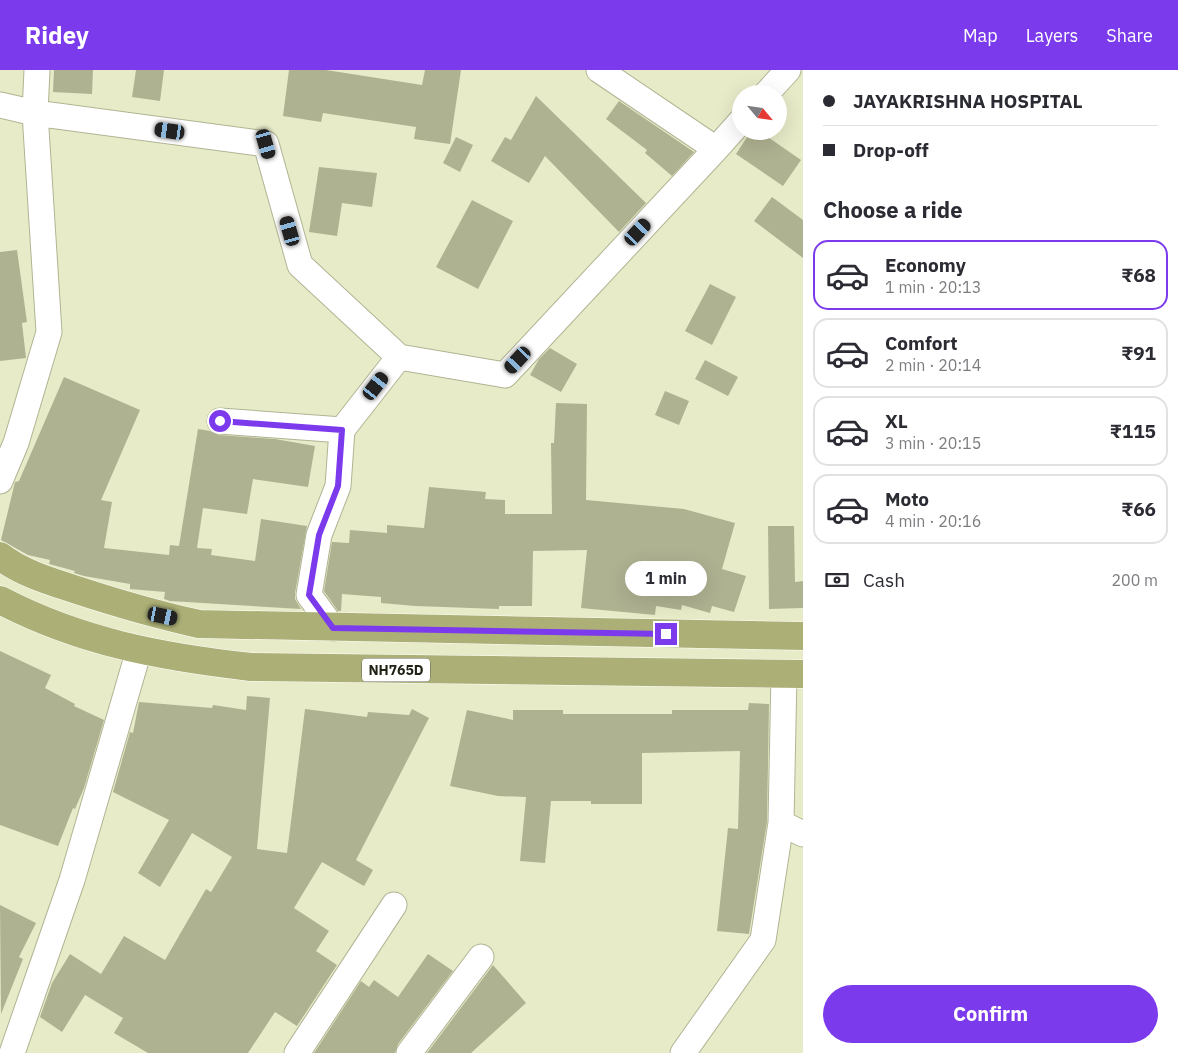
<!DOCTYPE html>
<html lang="en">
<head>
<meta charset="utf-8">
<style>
  :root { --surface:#fff; --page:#f2f2f3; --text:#2b2b33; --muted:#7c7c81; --line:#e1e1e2; --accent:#7c3aed }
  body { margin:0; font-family:"IBM Plex Sans",sans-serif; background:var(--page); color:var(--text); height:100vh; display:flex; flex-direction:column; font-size:19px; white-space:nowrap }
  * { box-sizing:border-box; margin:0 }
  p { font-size:16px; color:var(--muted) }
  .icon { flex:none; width:28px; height:28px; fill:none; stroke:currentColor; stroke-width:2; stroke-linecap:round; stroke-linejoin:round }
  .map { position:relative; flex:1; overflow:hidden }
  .side { display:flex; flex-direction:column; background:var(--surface); width:375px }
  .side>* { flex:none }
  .banner { display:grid; align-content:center; height:110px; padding:0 20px; background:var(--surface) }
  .needle { width:32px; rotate:119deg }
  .buttons { position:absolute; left:732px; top:15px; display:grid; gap:10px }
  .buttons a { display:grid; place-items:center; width:55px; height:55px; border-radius:50%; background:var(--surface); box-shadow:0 5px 20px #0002; font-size:25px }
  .end { position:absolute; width:22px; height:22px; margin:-11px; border:6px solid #7c3aed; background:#fff; box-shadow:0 0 0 2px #fff }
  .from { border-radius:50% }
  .bubble { position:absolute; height:35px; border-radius:18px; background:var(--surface); box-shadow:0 5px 20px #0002; font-size:16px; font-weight:700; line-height:35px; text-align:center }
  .car { position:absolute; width:15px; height:30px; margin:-15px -8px; border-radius:6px; box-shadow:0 0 4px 1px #0007; background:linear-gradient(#222 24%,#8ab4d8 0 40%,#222 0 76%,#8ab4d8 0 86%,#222 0) }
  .banner b { display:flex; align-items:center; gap:18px; height:48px; font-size:19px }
  .banner b+b { border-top:1px solid var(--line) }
  .banner i { width:12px; height:12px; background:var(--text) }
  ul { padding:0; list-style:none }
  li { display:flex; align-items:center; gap:15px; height:70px; margin:0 10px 8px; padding:0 10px; border:2px solid var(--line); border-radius:15px }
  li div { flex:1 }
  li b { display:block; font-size:19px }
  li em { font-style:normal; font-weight:700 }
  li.active { border-color:var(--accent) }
  li>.icon { width:45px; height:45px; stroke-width:1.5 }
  h2 { padding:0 20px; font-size:22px; line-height:60px }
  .pay { display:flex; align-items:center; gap:12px; height:55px; padding:0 20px; font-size:19px }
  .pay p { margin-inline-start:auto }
  .primary-button { display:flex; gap:10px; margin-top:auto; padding:10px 20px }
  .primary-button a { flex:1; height:58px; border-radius:30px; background:var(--accent); color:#fff; font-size:20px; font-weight:700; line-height:58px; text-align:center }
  header { display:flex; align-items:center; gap:30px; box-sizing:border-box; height:70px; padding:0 25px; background:var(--accent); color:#fff }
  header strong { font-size:24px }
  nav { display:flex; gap:28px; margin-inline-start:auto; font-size:18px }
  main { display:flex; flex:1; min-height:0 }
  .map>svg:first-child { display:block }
  .building { fill:#afb291 }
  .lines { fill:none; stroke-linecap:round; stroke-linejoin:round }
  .minor-casing { stroke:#b1b493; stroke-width:27 }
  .trunk-casing { stroke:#fff; stroke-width:29 }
  .minor { stroke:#fff; stroke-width:25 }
  .trunk { stroke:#acb076; stroke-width:28 }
  .route { stroke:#7c3aed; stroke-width:6 }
  .labels { text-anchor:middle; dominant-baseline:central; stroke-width:5; stroke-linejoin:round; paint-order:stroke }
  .shield { fill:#fff; stroke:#64645b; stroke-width:1 }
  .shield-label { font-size:14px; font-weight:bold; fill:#212215 }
</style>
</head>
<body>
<header>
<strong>Ridey</strong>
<nav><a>Map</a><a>Layers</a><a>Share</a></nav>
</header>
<main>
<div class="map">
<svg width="803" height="983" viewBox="0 0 803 983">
  <rect width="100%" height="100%" fill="#e8ebc8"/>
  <path class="building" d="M 54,0 L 93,0 L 92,24 L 53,22 Z
    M 136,0 L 164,0 L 160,31 L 132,27 Z
    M 289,0 L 326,0 L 422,15 L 425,0 L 461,0 L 450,74 L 414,69 L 416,57 L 323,43 L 321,52 L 283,46 Z
    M 536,26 L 646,133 L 619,162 L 545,86 L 529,113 L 491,91 L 505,67 L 511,70 Z
    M 619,31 L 694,82 L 672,106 L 645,83 L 647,80 L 606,49 Z
    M 751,61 L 759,61 L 801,90 L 783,116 L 736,84 Z
    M 456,67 L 473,75 L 460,102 L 443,93 Z
    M 319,97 L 377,103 L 372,137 L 342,133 L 337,166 L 309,162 Z
    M 772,127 L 803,150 L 803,188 L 754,151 Z
    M 472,130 L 513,151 L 478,219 L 436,197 Z
    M 17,180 L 27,252 L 22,253 L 26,288 L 0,291 L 0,182 Z
    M 710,214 L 736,227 L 712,275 L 685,261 Z
    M 550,278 L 577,294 L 561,322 L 530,305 L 539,289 Z
    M 705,290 L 738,307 L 728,326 L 695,309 Z
    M 64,307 L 140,340 L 101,430 L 112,432 L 104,478 L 169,485 L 170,475 L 179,476 L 198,359 L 210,361 L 219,365 L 275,369 L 315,376 L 308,417 L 253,409 L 247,444 L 203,438 L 197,478 L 212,479 L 211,485 L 255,491 L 261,449 L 307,456 L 295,523 L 295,529 L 301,539 L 170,531 L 164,529 L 165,522 L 130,519 L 130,514 L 84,506 L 74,503 L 75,501 L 49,494 L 50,490 L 28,485 L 1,470 L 15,412 L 19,411 Z
    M 665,321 L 689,331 L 679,355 L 655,345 Z
    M 556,333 L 587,334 L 586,430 L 684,439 L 735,453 L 722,499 L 746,506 L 734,542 L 712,536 L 710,543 L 682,535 L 681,540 L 656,536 L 655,545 L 581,538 L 587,480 L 533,481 L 532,536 L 499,536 L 499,539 L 415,536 L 381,533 L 381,527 L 342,524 L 341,541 L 338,541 L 324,521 L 332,472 L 349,473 L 350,460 L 387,463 L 387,455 L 424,458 L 429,417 L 486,422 L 485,429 L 505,430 L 505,444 L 552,444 L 551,373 L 554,373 Z
    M 768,456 L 794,456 L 795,512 L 803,511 L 803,538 L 769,539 Z
    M 0,581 L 51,605 L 45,618 L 75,634 L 74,636 L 104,650 L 84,718 L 75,739 L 73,738 L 58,776 L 0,755 Z
    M 247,626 L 270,628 L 257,779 L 287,783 L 305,639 L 367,647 L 368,642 L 409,645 L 412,639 L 429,648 L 356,790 L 373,800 L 364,816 L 322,792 L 294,838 L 329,861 L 316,881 L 337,895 L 297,956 L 275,942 L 248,983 L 148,983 L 114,963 L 123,948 L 85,925 L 62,962 L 40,947 L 52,913 L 70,884 L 101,904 L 124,866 L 165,890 L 206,819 L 211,822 L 232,787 L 192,763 L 160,817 L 138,803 L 169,750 L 113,722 L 130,662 L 133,663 L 139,632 L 212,638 L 213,635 L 246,640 Z
    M 749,633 L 769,634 L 767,752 L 749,864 L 717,861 L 728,758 L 738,759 L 740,681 L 642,683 L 642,734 L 591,734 L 591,731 L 551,731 L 545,793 L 520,791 L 526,727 L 498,726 L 450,716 L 467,640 L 513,650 L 513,640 L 563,640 L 563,644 L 672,644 L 672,640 L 748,640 Z
    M 0,835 L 36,853 L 19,887 L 23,889 L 1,944 Z
    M 428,884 L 453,901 L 398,974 L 395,983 L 314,983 L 361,911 L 369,917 L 374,910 L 398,927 Z
    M 493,895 L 526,933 L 471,983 L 427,983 Z"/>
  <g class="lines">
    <g class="minor-casing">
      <path id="minor" d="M 766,24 L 788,0
        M 0,35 L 35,43 L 266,74 L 300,195 L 399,287 L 342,360 L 220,351
        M 716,79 L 741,51
        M 399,287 L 505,305 L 716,79 L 599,0
        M 0,411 L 16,373 L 49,262 L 35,43 L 37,0
        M 333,558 L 309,525 L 319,465 L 338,416 L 342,360
        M 781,753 L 784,604
        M 12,983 L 72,810 L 139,580
        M 297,983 L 394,835
        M 409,983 L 481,887
        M 683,983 L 763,870 L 781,753 L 803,764"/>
    </g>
    <g class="trunk-casing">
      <path id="trunk" d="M 0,486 C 23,504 53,512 80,521 C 120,534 158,545 199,554 L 803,566
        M 0,530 C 80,572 162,587 251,597 L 803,604"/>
    </g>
    <use href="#minor" class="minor"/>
    <use href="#trunk" class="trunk"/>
  </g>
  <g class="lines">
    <path class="route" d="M 220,351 L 342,360 L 338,416 L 319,465 L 309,525 L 333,558 L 666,564"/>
  </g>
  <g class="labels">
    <rect class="shield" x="362" y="588.5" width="68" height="23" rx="4"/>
    <g class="shield-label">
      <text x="396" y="600">NH765D</text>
    </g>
  </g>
</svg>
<div class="buttons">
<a><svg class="needle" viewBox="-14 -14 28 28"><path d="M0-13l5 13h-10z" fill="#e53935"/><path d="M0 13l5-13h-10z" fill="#7c7c81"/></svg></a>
</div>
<i class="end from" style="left:220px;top:351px"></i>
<i class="end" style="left:666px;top:564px"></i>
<div class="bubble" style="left:625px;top:491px;width:82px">1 min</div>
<i class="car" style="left:170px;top:61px;rotate:278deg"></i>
<i class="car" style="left:266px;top:74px;rotate:164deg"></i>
<i class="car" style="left:290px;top:161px;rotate:344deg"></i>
<i class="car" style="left:638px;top:162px;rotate:43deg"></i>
<i class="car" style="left:518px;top:290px;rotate:223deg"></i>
<i class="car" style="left:376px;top:316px;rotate:38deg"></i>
<i class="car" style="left:163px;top:546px;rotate:102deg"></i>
</div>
<section class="side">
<div class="banner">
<b><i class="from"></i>JAYAKRISHNA HOSPITAL</b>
<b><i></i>Drop-off</b>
</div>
<h2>Choose a ride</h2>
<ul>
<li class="active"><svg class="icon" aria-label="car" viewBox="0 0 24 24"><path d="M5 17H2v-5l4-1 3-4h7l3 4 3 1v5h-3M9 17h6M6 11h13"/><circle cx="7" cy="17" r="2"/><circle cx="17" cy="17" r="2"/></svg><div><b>Economy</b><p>1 min · 20:13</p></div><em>₹68</em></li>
<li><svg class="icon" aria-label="car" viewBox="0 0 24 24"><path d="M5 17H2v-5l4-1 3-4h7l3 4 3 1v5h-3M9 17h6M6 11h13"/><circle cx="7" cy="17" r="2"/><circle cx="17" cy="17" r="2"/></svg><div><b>Comfort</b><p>2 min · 20:14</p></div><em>₹91</em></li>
<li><svg class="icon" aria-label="car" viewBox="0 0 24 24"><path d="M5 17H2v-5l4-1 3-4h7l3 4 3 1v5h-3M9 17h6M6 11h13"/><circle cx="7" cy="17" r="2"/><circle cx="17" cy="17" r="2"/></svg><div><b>XL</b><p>3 min · 20:15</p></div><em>₹115</em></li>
<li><svg class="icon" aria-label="car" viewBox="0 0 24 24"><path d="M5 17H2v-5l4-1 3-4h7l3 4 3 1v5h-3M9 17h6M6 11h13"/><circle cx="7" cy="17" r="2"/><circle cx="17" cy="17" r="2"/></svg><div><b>Moto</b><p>4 min · 20:16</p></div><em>₹66</em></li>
</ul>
<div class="pay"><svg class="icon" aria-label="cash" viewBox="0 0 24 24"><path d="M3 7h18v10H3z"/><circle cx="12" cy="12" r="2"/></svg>Cash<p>200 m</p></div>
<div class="primary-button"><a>Confirm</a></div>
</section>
</main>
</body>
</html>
